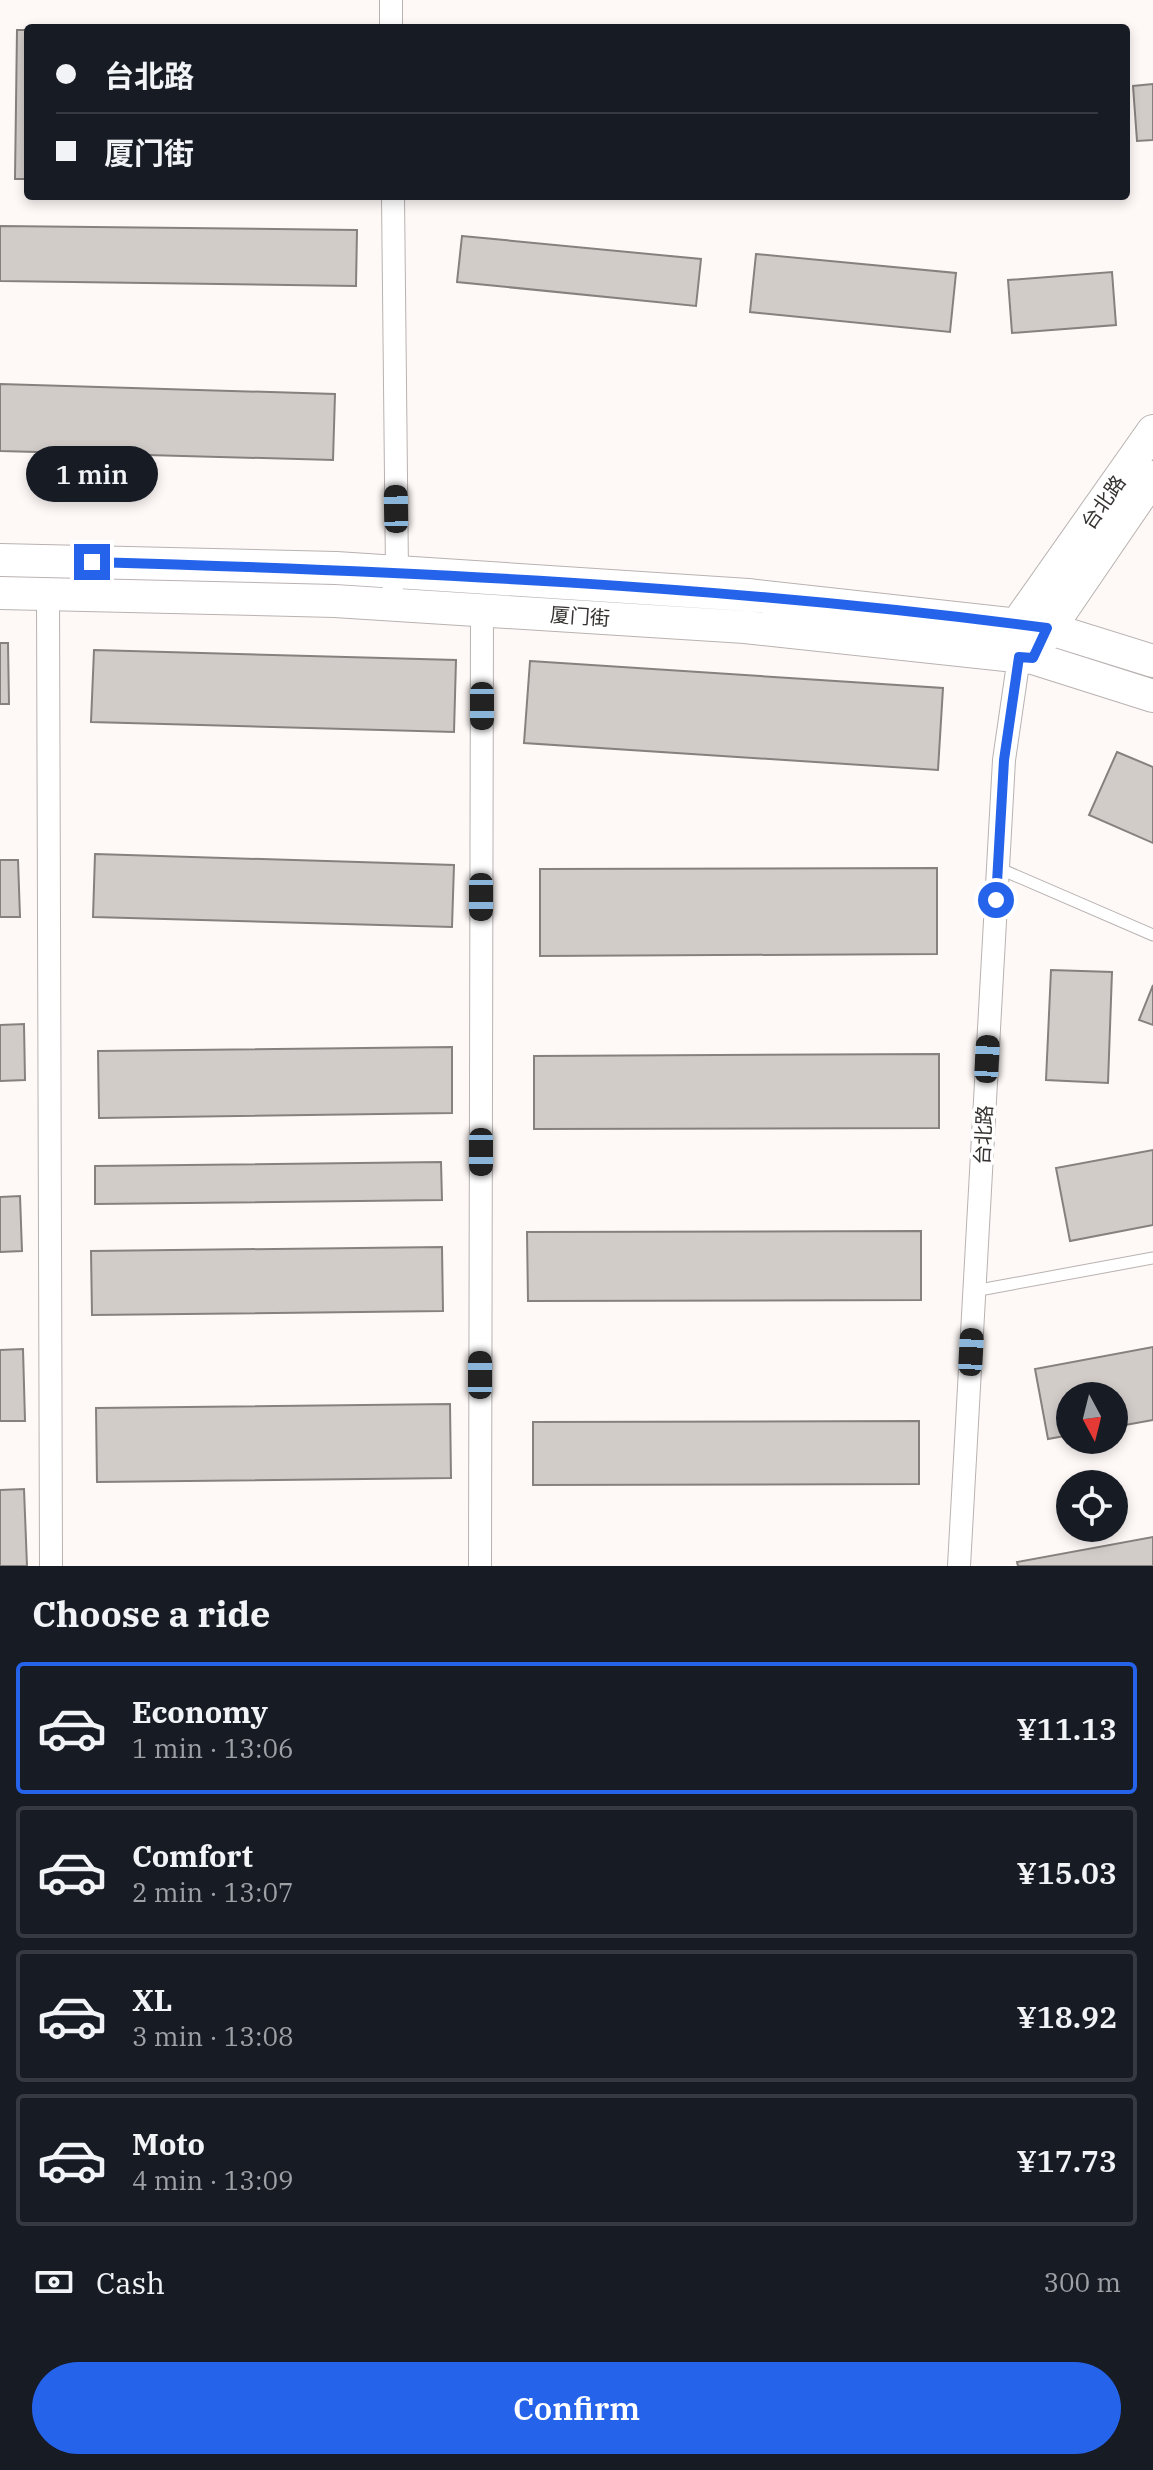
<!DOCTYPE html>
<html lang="en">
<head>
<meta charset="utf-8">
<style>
  :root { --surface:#171b24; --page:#242831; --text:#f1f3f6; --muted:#9ea1a6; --line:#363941; --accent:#2563eb }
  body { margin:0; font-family:"IBM Plex Serif","Noto Sans SC",serif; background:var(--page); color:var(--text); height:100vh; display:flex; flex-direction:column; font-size:30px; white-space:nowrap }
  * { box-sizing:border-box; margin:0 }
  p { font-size:26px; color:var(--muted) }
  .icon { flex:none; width:44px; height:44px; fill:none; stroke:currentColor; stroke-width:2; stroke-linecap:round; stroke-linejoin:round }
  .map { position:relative; height:1566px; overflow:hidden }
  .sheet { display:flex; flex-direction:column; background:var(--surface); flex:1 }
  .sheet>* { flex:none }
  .banner { position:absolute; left:24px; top:24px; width:1106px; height:176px; border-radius:8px; box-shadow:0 4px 12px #0003; display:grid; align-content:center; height:176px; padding:0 32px; background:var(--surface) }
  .needle { width:52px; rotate:173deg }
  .buttons { position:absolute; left:1056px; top:1382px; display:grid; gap:16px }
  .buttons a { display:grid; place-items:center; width:72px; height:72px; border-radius:50%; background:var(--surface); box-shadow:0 4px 12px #0003; font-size:40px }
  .end { position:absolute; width:36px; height:36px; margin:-18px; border:10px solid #2563eb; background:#fff; box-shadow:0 0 0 4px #fff }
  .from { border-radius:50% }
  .bubble { position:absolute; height:56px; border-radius:28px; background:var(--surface); box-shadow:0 4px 12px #0003; font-size:26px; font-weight:600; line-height:56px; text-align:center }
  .car { position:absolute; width:24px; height:48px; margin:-24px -12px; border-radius:10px; box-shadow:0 0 6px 2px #0007; background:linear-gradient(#222 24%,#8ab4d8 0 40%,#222 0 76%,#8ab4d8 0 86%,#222 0) }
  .banner b { display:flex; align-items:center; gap:28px; height:76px; font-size:30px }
  .banner b+b { border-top:2px solid var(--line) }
  .banner i { width:20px; height:20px; background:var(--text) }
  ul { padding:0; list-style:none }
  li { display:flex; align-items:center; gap:24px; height:132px; margin:0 16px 12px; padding:0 16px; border:4px solid var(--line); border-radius:8px }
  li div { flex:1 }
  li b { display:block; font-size:30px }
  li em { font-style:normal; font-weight:600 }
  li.active { border-color:var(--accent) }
  li>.icon { width:72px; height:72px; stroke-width:1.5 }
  h2 { padding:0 32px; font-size:36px; line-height:96px }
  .pay { display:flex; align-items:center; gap:20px; height:88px; padding:0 32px; font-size:30px }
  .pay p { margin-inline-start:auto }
  .primary-button { display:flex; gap:16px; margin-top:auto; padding:16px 32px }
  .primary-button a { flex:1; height:92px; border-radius:48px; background:var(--accent); color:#fff; font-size:32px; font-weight:600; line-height:92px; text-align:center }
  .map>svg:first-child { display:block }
  .building { fill:#d2ccc9; stroke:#86817e; stroke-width:2 }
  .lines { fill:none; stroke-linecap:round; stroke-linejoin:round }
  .service-casing { stroke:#b8b2b0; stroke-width:13 }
  .minor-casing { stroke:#b8b2b0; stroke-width:24 }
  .secondary-casing { stroke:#b8b2b0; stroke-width:34 }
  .service { stroke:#fff; stroke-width:11 }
  .minor { stroke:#fff; stroke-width:22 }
  .secondary { stroke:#fff; stroke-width:32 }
  .route { stroke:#2563eb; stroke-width:10 }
  .labels { text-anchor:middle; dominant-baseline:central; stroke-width:7; stroke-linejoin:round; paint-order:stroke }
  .street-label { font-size:20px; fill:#363332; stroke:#fff }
</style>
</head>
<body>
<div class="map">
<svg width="1153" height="1566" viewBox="0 0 1153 1566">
  <rect width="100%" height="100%" fill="#fef9f7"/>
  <path class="building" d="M 17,30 L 28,30 L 28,179 L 15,179 Z
    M 1153,84 L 1153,140 L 1137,141 L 1133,86 Z
    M 0,226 L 357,230 L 356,286 L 0,281 Z
    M 462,236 L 701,259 L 696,306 L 457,282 Z
    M 756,254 L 956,273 L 950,332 L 750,312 Z
    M 1112,272 L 1116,325 L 1012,333 L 1008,280 Z
    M 0,384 L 335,394 L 333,460 L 0,451 Z
    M 0,643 L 8,643 L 9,704 L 0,704 Z
    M 94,650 L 456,660 L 454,732 L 91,722 Z
    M 530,661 L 943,688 L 938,770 L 524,743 Z
    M 1117,752 L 1153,767 L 1153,843 L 1089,815 Z
    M 95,854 L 454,865 L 452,927 L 93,917 Z
    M 0,860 L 18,860 L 20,917 L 0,917 Z
    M 937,868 L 937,954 L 540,956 L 540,869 Z
    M 1051,970 L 1112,972 L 1108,1083 L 1046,1080 Z
    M 1153,985 L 1153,1025 L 1139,1020 Z
    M 24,1024 L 25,1080 L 0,1081 L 0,1025 Z
    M 452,1047 L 452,1113 L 99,1118 L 98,1051 Z
    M 939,1054 L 939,1128 L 534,1129 L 534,1056 Z
    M 1153,1150 L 1153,1225 L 1070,1241 L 1056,1168 Z
    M 441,1162 L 442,1200 L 95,1204 L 95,1166 Z
    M 20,1196 L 22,1251 L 0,1252 L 0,1197 Z
    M 921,1231 L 921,1300 L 528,1301 L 527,1232 Z
    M 442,1247 L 443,1311 L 92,1315 L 91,1251 Z
    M 1153,1347 L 1153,1420 L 1114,1427 L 1114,1396 L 1070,1396 L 1070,1435 L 1048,1439 L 1035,1369 Z
    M 23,1349 L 25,1421 L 0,1421 L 0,1350 Z
    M 450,1404 L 451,1478 L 97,1482 L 96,1408 Z
    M 919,1421 L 919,1484 L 533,1485 L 533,1422 Z
    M 24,1489 L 27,1566 L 0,1566 L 0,1490 Z
    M 1153,1537 L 1153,1566 L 1018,1566 L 1017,1562 Z"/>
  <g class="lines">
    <g class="service-casing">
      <path id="service" d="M 998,868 L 1153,935
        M 974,1291 L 1153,1258"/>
    </g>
    <g class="minor-casing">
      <path id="minor" d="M 391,0 L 391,28
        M 393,584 L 397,572 L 393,196
        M 48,594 L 51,1566
        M 480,1566 L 482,610
        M 959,1566 L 1004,760 L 1019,657"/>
    </g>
    <g class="secondary-casing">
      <path id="secondary" d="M 0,560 L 336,568 L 748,595 L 1047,628 L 1153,661
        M 0,593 L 335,601 L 745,627 L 1033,658 L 1153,696
        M 1012,640 L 1017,624 L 1153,431
        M 1039,644 L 1153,477"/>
    </g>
    <use href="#service" class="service"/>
    <use href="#minor" class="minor"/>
    <use href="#secondary" class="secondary"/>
  </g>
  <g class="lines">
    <path class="route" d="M 92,562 C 411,571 730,586 1047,628 L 1033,658 L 1019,657 L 1004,760 L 996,900"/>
  </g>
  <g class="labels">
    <g class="street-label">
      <text transform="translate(1103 502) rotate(-55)">台北路</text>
      <text transform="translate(580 616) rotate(4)">厦门街</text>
      <text transform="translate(983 1135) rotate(-87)">台北路</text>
    </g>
  </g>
</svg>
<div class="buttons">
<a><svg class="needle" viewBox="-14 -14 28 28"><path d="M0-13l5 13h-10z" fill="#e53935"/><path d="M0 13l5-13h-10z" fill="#9ea1a6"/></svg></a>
<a><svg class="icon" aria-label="locate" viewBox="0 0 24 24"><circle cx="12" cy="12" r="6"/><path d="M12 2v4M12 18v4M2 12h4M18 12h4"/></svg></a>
</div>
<i class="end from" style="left:996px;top:900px"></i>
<i class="end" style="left:92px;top:562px"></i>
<div class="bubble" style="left:26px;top:446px;width:132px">1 min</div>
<i class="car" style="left:396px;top:509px;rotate:359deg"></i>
<i class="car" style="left:482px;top:706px;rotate:180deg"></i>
<i class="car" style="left:481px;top:897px;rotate:180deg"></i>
<i class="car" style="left:987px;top:1059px;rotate:3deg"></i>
<i class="car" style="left:481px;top:1152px;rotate:180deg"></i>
<i class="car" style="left:971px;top:1352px;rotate:3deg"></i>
<i class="car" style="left:480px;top:1375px;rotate:0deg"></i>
<div class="banner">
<b><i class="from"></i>台北路</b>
<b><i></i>厦门街</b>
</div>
</div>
<section class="sheet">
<h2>Choose a ride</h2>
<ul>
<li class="active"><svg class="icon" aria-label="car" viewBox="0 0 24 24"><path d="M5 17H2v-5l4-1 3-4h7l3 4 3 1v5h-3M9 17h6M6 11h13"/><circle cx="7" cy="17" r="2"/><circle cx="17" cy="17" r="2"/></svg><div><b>Economy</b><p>1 min · 13:06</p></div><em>¥11.13</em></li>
<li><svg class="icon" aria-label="car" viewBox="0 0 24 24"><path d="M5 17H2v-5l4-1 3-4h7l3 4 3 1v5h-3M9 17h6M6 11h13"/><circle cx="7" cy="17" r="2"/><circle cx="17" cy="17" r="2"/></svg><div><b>Comfort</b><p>2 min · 13:07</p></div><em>¥15.03</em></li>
<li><svg class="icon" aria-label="car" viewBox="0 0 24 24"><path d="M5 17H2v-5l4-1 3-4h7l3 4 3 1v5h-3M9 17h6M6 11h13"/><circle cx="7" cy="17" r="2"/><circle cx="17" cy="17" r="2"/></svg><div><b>XL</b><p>3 min · 13:08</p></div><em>¥18.92</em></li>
<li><svg class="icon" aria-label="car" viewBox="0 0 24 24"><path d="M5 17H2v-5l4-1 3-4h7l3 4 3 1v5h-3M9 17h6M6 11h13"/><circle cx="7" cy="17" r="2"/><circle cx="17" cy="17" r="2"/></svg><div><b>Moto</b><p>4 min · 13:09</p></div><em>¥17.73</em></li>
</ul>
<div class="pay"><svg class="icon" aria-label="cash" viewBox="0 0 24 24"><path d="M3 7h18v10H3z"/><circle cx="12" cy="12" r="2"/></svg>Cash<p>300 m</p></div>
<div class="primary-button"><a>Confirm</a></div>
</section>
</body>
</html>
